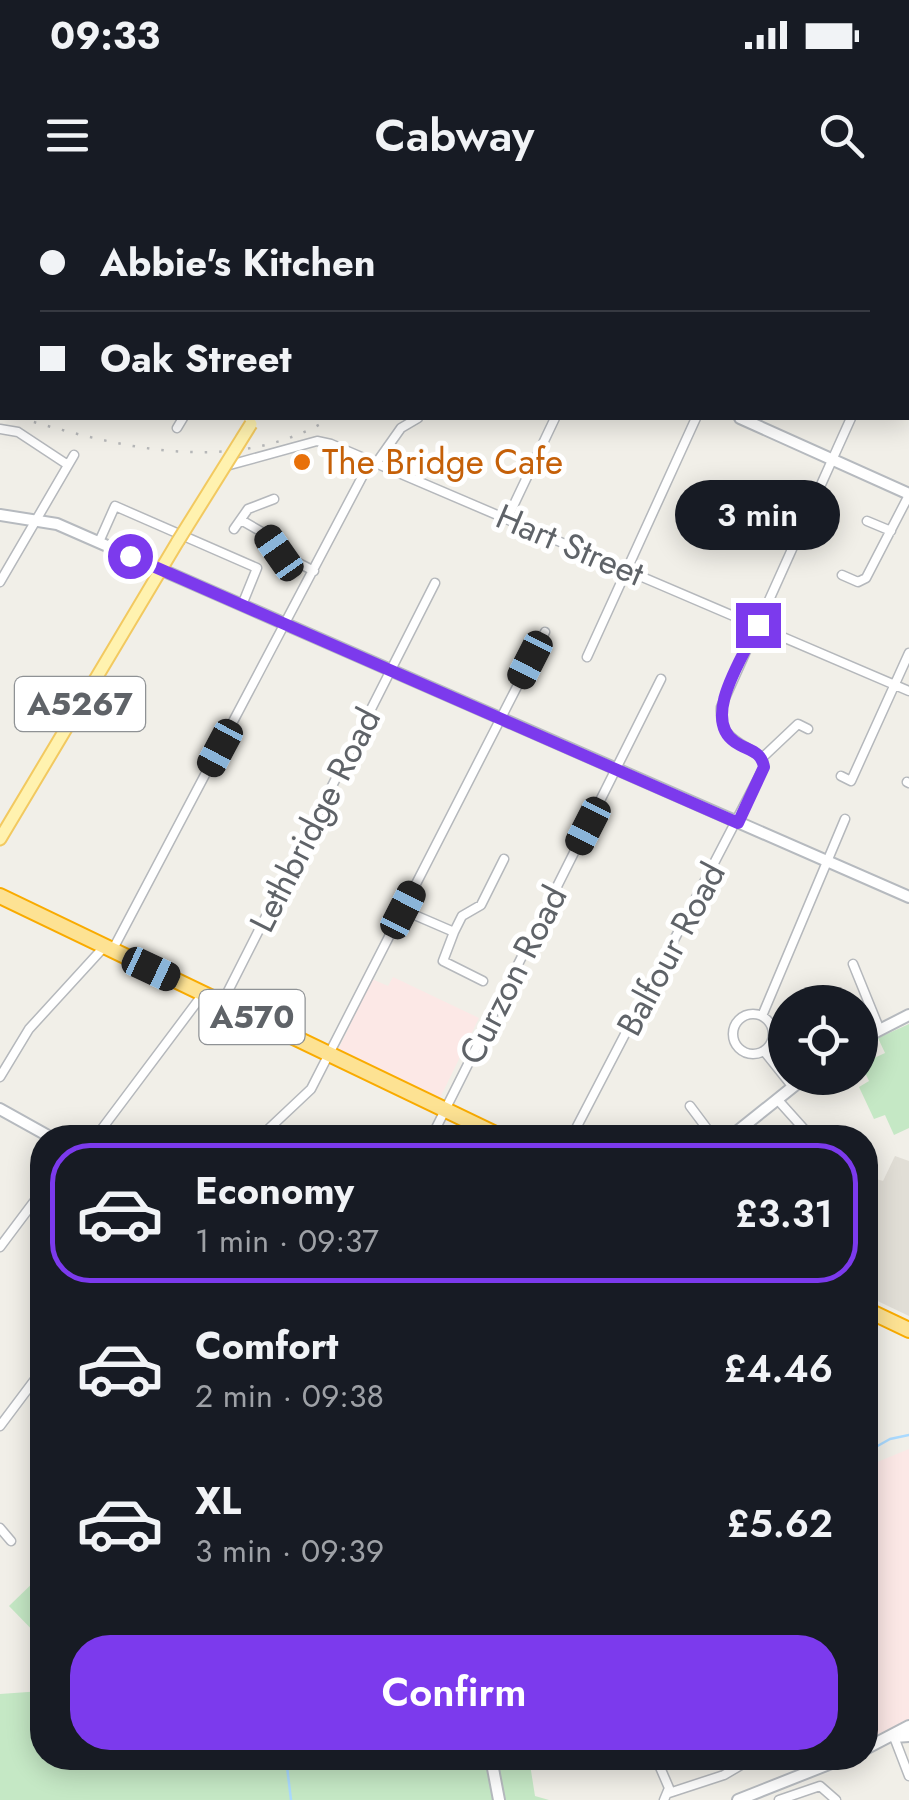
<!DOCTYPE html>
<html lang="en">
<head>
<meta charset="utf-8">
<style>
  :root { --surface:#171b24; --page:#20242c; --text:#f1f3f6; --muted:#9ea1a6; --line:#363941; --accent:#7c3aed }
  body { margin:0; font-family:Jost,sans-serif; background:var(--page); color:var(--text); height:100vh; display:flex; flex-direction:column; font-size:38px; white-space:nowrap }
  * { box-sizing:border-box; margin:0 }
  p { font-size:32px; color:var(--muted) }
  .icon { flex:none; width:55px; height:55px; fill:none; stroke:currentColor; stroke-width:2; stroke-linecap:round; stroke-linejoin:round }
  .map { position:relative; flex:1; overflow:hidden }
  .drawer { position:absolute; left:30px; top:925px; width:848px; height:645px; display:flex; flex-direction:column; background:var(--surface); border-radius:40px; box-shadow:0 5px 25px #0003 }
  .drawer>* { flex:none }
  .top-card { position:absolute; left:0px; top:0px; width:910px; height:220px; box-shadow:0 5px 25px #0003; display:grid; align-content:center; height:220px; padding:0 40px; background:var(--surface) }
  .tools { position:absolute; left:768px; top:785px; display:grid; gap:20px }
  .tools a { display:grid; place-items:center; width:110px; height:110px; border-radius:50%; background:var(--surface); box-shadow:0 5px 25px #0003; font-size:50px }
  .end { position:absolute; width:45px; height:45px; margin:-22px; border:12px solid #7c3aed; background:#fff; box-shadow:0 0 0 5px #fff }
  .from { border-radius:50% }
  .bubble { position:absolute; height:70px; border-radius:35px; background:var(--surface); box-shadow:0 5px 25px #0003; font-size:32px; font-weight:600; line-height:70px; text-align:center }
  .car { position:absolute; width:30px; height:60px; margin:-30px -15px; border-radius:12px; box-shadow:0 0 8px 2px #0007; background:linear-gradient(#222 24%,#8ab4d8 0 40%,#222 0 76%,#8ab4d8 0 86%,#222 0) }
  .top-card b { display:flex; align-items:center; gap:35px; height:95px; font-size:38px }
  .top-card b+b { border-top:2px solid var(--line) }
  .top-card i { width:25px; height:25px; background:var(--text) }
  ul { padding:18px 0 0; list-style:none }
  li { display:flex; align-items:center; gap:30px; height:140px; margin:0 20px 15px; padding:0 20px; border:5px solid transparent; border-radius:40px }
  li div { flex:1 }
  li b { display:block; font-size:38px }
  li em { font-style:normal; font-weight:600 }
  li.selected { border-color:var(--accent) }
  li>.icon { width:90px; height:90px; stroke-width:1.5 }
  .action { display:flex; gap:20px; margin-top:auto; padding:20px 40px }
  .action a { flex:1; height:115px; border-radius:40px; background:var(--accent); color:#fff; font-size:40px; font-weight:600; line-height:115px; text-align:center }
  .status { display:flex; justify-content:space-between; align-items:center; height:70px; padding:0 50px; background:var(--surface); direction:ltr }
  .status svg { height:28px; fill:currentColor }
  header { display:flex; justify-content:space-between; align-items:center; height:130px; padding:0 40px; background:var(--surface); font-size:45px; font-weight:600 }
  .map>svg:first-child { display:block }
  .education { fill:#e1ded6 }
  .medical { fill:#fce8e6 }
  .green { fill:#c5e8c5 }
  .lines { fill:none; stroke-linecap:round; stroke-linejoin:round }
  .stream { stroke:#aadaff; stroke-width:2.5 }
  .street-casing { stroke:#b5b8bc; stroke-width:11 }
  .secondary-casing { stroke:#b6babf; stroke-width:14 }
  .primary-casing { stroke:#f2c960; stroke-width:15 }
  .highway-casing { stroke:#f9ab00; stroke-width:18 }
  .street { stroke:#fff; stroke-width:8 }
  .secondary { stroke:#fff; stroke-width:10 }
  .primary { stroke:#fff2af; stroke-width:11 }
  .highway { stroke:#fde293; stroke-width:14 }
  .rail { stroke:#b6b7b8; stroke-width:2.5; stroke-dasharray:2.5 12; stroke-linecap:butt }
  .primary-bridge-casing { stroke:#f2c960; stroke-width:15; stroke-linecap:butt }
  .primary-bridge { stroke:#fff2af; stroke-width:11 }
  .route { stroke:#7c3aed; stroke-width:12 }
  .food-dot { fill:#e8710a; stroke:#fff; stroke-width:4 }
  .labels { text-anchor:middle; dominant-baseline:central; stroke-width:10; stroke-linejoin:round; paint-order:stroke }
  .shield { fill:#fff; stroke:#8f9295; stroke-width:2.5 }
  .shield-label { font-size:32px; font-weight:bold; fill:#5f6368 }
  .food-label { font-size:35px; fill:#c56008; stroke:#fff; text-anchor:start }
  .street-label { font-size:35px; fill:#5f6368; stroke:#fff }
</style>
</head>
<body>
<div class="status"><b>09:33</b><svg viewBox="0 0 49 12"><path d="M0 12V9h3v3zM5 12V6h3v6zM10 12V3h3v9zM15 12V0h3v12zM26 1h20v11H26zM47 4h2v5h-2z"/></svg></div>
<header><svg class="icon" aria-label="menu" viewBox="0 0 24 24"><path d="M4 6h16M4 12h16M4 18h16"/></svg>Cabway<svg class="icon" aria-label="search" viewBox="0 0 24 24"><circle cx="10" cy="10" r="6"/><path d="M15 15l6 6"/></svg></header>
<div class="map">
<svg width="909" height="1600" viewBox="0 0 909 1600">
  <rect width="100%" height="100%" fill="#f1efe8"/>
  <path class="education" d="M 895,956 L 909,961 L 909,1116 L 865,1095 L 865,976 L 883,981 Z"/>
  <path class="medical" d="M 393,777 L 479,818 L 440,898 L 338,850 L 372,779 L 388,786 Z
    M 909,1249 L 909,1523 L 865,1539 L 865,1267 Z"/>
  <path class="green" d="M 909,824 L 909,928 L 894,935 L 885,915 L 874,919 L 859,887 L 869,881 L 861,864 L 885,853 L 878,838 Z
    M 42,1374 L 42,1440 L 9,1406 Z
    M 42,1491 L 42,1558 L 486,1558 L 495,1600 L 0,1600 L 0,1494 Z
    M 497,1558 L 529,1558 L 535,1596 L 549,1600 L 504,1600 Z"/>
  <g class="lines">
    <path class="stream" d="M 865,1253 L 890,1239 L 909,1235
      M 286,1558 L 291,1600"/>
    <g class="street-casing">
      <path id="street" d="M 637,0 L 643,2
        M 682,0 L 687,2
        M 722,0 L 726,2
        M 69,2 L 71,0
        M 225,2 L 227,0
        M 545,2 L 547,0
        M 585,2 L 588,0
        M 0,59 L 2,61
        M 908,104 L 909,105
        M 0,160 L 2,161
        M 177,228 L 183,218
        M 0,229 L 18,232 L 68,265
        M 377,262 L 401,228 L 418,218
        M 226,266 L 317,241 L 331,244 L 909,491
        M 508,317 L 555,218
        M 241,320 L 267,335 L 279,353 L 314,371
        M 867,321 L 891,331
        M 234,329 L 248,309 L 274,299
        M 99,342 L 115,306 L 257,368 L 242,405
        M 842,375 L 858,382 L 866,378 L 909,295
        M 0,382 L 74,255
        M 587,457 L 696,218
        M 762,558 C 741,541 719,540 721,507 L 851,218
        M 762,558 L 798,524 L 808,529
        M 841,576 L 851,581 L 909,453
        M 907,582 L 909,583
        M 403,710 L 454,732 L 443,761 L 483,781
        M 454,732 L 462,716 L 481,705 L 504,659
        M 112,751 L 371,260
        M 853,764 L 879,828
        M 222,803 L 435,383
        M733 834a20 20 0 1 1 40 0a20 20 0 1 1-40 0Z
        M 762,816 L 845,619
        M 764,851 L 792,886
        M 0,877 L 29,829 L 104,747
        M 777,899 L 812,938
        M 690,906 L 714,938
        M 95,938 L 203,794
        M 259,938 L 311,889 L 545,432
        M 431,938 L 661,479
        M 571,938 L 764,567 L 762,558
        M 0,1047 L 42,991
        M 0,1226 L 42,1170
        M 0,1328 L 11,1341
        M 894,1537 L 909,1576
        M 656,1558 L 669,1588 L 664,1600
        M 669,1593 L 724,1575 L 753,1558
        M 779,1600 L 820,1586 L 836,1600"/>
    </g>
    <g class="secondary-casing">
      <path id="secondary" d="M 260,0 L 266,2
        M 861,2 L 867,0
        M 740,218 L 909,294
        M 0,315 L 57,324 L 909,697
        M 860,840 L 909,815
        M 0,909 L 52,938
        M 729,938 L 804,878
        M 894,1537 L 909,1536
        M 865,1549 L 909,1526
        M 491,1558 L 499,1600
        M 738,1600 L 844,1558"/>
    </g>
    <g class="primary-casing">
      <path id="primary" d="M 379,2 L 380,0
        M 0,639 L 178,341"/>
    </g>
    <g class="highway-casing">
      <path id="highway" d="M 0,696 L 504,938
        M 865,1109 L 909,1130"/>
    </g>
    <use href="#street" class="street"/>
    <use href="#secondary" class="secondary"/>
    <use href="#primary" class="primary"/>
    <use href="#highway" class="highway"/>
    <path class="rail" d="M 562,2 L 564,0
      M 0,208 L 2,208
      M 20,218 C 122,248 234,277 331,218"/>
    <g class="primary-bridge-casing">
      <path id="primary-bridge" d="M 178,341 L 251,224"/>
    </g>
    <use href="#primary-bridge" class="primary-bridge"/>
  </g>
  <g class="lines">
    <path class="route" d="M 130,356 L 738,623 L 764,567 C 761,550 748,551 735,542 C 700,518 745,454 758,425"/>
  </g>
  <circle class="food-dot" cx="302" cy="262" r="10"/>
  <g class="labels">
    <g class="shield">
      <rect x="15" y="477" width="130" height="54" rx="8"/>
      <rect x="199.5" y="790" width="105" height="54" rx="8"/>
    </g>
    <g class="shield-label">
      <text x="80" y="504">A5267</text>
      <text x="252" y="817">A570</text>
    </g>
    <g class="food-label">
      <text x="322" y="262">The Bridge Cafe</text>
    </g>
    <g class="street-label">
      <text transform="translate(570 345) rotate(23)">Hart Street</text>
      <text transform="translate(315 620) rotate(-63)">Lethbridge Road</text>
      <text transform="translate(671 749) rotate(-62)">Balfour Road</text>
      <text transform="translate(513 775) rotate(-63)">Curzon Road</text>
    </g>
  </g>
</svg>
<div class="tools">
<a><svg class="icon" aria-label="locate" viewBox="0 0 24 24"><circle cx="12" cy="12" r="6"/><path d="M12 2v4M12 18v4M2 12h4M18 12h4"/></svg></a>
</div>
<i class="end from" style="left:130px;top:356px"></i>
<i class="end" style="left:758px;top:425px"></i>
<div class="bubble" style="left:675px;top:280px;width:165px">3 min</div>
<i class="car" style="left:279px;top:353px;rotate:325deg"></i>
<i class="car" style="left:530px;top:460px;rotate:207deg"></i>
<i class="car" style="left:220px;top:548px;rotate:208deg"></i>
<i class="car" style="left:588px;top:626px;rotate:207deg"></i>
<i class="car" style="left:403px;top:710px;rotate:27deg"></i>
<i class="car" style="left:151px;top:769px;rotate:115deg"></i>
<div class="top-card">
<b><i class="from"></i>Abbie's Kitchen</b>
<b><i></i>Oak Street</b>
</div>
<section class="drawer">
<ul>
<li class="selected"><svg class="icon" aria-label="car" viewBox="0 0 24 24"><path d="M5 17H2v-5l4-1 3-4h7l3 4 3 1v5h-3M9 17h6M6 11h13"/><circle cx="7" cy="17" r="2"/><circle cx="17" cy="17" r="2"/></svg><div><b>Economy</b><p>1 min · 09:37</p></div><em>£3.31</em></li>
<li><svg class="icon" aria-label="car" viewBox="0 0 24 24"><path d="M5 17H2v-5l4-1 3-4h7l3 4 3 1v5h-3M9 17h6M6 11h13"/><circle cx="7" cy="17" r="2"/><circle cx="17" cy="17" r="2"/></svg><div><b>Comfort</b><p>2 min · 09:38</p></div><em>£4.46</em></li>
<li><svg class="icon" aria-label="car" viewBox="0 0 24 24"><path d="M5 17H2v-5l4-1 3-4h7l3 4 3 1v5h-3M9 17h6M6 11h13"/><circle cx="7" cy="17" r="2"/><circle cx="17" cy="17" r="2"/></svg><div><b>XL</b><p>3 min · 09:39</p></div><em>£5.62</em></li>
</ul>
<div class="action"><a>Confirm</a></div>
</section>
</div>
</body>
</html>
